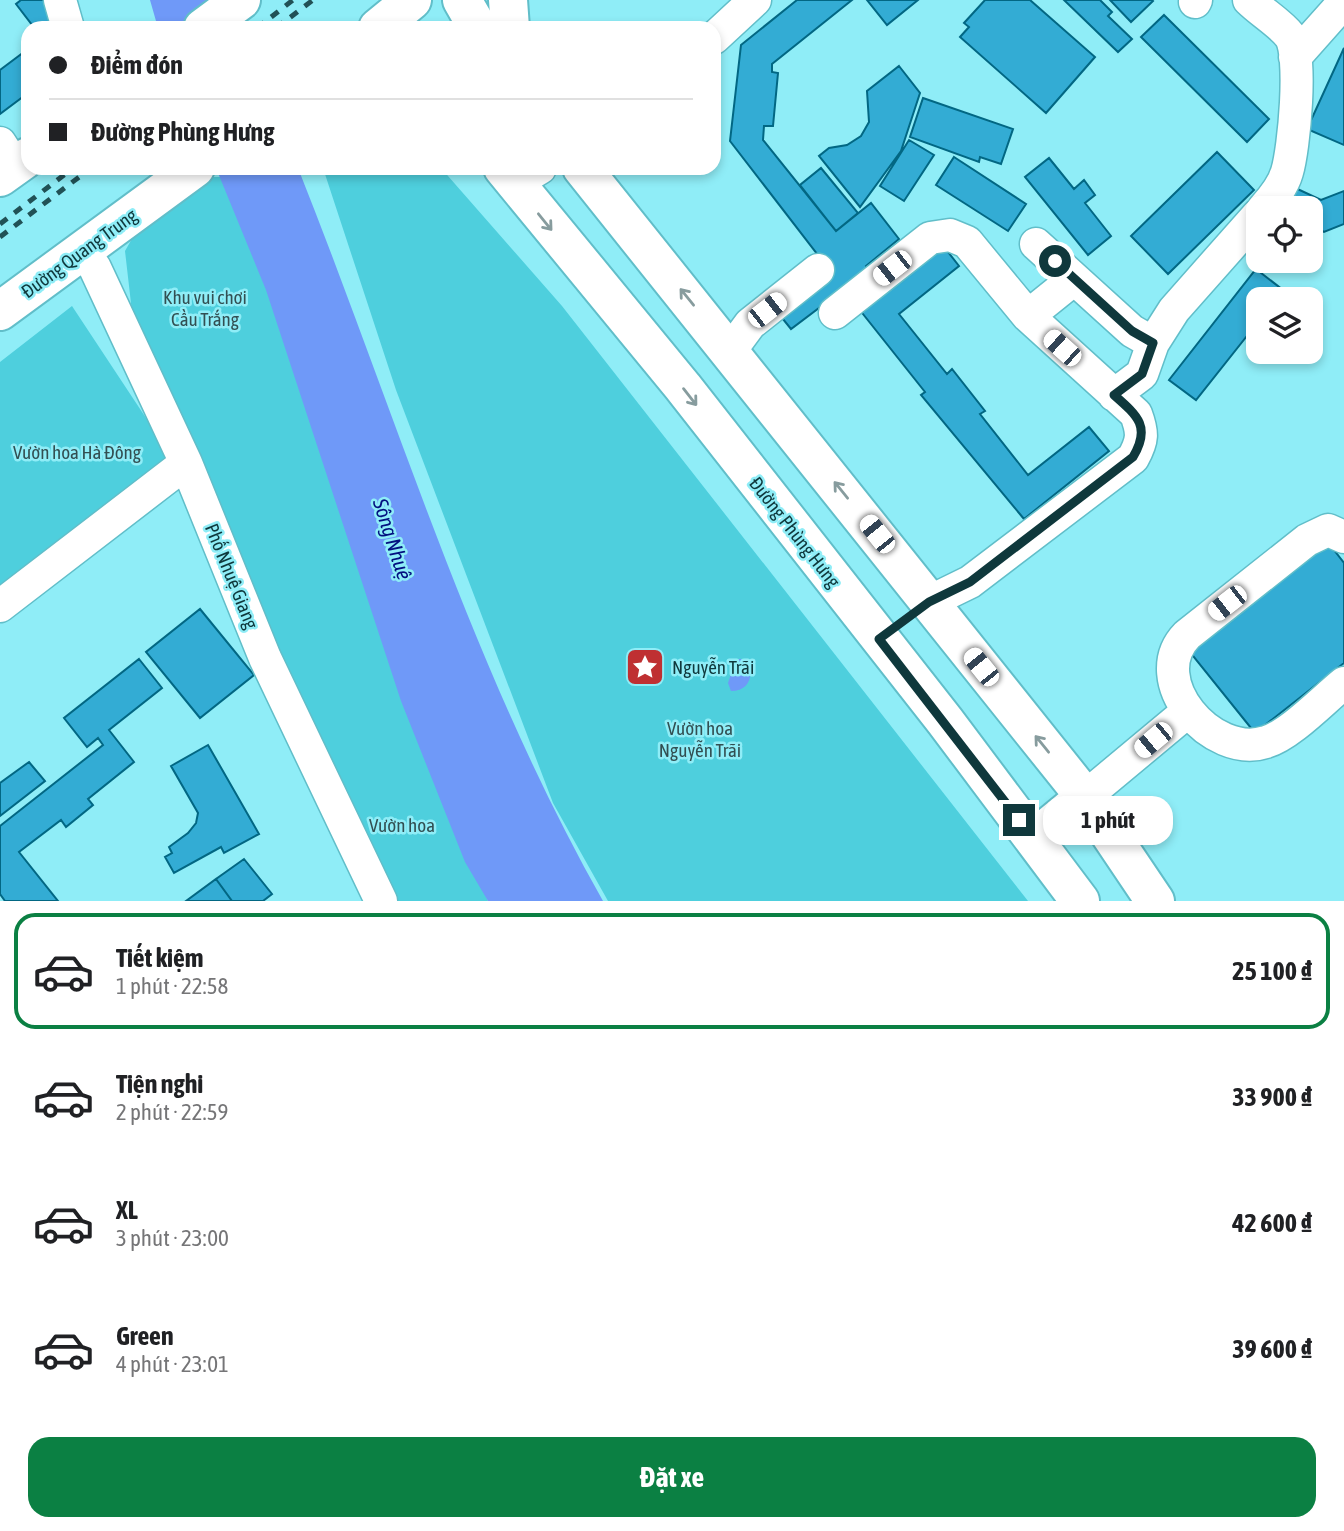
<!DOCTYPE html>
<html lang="vi">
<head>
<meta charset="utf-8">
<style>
  :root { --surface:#fff; --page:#f6f6f6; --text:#202124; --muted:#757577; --line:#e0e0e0; --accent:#0b8043 }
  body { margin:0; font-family:"Asap Condensed",sans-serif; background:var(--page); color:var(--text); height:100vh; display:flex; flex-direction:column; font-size:26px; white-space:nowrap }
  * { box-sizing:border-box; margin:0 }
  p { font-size:23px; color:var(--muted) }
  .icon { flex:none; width:38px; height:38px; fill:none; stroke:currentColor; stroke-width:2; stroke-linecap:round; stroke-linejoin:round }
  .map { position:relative; height:901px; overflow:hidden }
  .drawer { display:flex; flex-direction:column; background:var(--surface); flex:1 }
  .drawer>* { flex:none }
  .top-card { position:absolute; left:21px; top:21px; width:700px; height:154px; border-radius:21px; box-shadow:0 4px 10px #0003; display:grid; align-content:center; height:154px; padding:0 28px; background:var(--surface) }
  .tools { position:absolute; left:1246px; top:196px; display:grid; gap:14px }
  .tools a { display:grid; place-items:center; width:77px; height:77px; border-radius:14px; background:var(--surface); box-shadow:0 4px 10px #0003; font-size:35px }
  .end { position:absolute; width:32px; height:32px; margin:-16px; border:9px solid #0f383c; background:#fff; box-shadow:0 0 0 4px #fff }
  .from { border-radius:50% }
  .bubble { position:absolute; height:49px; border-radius:21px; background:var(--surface); box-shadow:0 4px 10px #0003; font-size:23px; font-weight:700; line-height:49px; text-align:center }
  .car { position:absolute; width:21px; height:42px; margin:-21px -10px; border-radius:9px; box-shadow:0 0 5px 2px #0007; background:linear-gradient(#fff 24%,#345 0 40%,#fff 0 76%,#345 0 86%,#fff 0) }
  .top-card b { display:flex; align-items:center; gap:24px; height:66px; font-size:26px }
  .top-card b+b { border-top:2px solid var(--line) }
  .top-card i { width:18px; height:18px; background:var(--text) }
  ul { padding:12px 0 0; list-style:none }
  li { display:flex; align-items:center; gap:21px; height:116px; margin:0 14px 10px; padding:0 14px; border:4px solid transparent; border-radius:21px }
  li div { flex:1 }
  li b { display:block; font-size:26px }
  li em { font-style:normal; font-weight:700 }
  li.current { border-color:var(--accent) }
  li>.icon { width:63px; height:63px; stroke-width:1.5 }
  .cta { display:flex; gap:14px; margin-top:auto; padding:14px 28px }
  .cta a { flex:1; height:80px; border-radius:21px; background:var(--accent); color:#fff; font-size:28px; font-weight:700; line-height:80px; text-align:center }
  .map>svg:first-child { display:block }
  .green { fill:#4ecfdd }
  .water { fill:#6f99f8 }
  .building { fill:#33acd4; stroke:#026783; stroke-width:2 }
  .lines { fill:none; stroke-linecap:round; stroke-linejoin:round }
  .minor-casing { stroke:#61bec9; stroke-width:35 }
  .major-casing { stroke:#61bec9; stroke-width:42 }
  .highway-casing { stroke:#61bec9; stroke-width:42 }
  .minor { stroke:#fff; stroke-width:32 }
  .major { stroke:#fff; stroke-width:38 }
  .highway { stroke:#fff; stroke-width:38 }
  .rail { stroke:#215156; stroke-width:5; stroke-dasharray:9 9; stroke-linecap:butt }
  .oneway { stroke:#879c9e }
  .route { stroke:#0f383c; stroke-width:9 }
  .labels { text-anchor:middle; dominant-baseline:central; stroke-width:5; stroke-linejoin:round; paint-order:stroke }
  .street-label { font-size:19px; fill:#0f383c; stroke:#8fedf7 }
  .park-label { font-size:19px; fill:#324f52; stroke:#8fedf7 }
  .poi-label { font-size:19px; fill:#0f383c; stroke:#8fedf7; text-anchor:start }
  .water-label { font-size:21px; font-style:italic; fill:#031080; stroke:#8fedf7 }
</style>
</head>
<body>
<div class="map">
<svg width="1344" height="901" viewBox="0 0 1344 901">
  <rect width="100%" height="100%" fill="#8fedf7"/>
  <path class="green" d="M 323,168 L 441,168 L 562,306 L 1028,901 L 608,901 L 553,803 L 396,390 Z
    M 204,177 L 223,177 L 272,287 L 424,755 L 488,901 L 385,901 L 132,312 L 125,251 L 145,216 Z
    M 72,306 L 183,474 L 0,608 L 0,362 Z"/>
  <path class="water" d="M 150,0 L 215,0 L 177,28 L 158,28 Z
    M 216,168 L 298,168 C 396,414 472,670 603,901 L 488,901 L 465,862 L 401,701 L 266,290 Z
    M 736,659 L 746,659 C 755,674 750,691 731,691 L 728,683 Z"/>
  <path class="building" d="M 21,0 L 54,0 L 62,28 L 29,28 L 32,25 L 16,4 Z
    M 797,0 L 852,0 L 772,64 L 772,72 L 778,73 L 773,126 L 764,126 L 763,140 L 836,231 L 871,203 L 899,239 L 866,266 L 868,271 L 791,329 L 778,313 L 831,272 L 730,141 L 741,45 Z
    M 867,0 L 918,0 L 887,25 Z
    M 985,0 L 1030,0 L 1095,57 L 1046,113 L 960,37 L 969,27 L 964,23 Z
    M 1064,0 L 1100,0 L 1112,12 L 1108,16 L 1132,39 L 1118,52 Z
    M 1110,0 L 1152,0 L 1153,1 L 1131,22 Z
    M 1164,15 L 1269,119 L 1247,142 L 1141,37 Z
    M 1344,48 L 1344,145 L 1307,129 Z
    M 28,49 L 28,93 L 0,114 L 0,70 Z
    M 899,66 L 920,93 L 901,151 L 860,207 L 819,156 L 829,148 L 847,145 L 861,136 L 869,122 L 867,91 Z
    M 923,98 L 1013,129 L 1001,164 L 980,157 L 979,162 L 910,137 Z
    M 909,140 L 934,155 L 904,201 L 880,186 Z
    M 1217,152 L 1254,190 L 1168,274 L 1131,236 Z
    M 954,157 L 1026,204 L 1008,231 L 936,185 Z
    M 1049,158 L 1074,189 L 1084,180 L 1095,195 L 1085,203 L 1111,236 L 1088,255 L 1025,177 Z
    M 821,168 L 858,213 L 836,231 L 800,185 Z
    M 1291,186 L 1321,200 L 1344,191 L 1344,224 L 1324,232 L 1311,225 L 1311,208 L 1281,208 Z
    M 941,243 L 959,266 L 899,314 L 947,374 L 952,369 L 985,411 L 980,414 L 1028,475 L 1089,427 L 1109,451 L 1024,519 L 921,395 L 925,392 L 859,309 Z
    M 1256,269 L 1283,290 L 1276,299 L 1258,299 L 1258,322 L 1196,400 L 1169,380 Z
    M 1327,541 L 1344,563 L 1344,663 L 1255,733 L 1189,651 Z
    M 200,609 L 254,675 L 200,718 L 146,652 Z
    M 139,659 L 162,688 L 109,730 L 134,762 L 88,799 L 93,805 L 66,827 L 61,820 L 19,852 L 58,901 L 5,901 L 0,894 L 0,826 L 103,745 L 98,738 L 87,747 L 64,718 Z
    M 208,745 L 259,834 L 224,853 L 221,847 L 174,873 L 165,857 L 172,853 L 169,847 L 188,833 L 196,823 L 198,813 L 171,766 Z
    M 29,762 L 45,781 L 0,816 L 0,783 Z
    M 244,859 L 272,894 L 263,901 L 232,901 L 216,879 Z
    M 216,879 L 232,901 L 186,901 Z"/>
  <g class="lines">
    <g class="minor-casing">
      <path id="minor" d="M 60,0 L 68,28
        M 1249,0 C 1261,12 1280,23 1290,36 C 1303,55 1294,149 1287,172 C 1283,186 1274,197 1264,208
        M 1195,2 L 1196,0
        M 714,38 L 755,0
        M 1295,57 L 1344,2
        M 0,143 L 15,166
        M 515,183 L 540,168
        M 1036,244 L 1132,331 L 1153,343 L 1174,310 L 1258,215
        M 83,250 L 95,268 L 186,463 L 265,658 L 381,901
        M 835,313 L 930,238 L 950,235 L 967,242 L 1028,316 L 1074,279
        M 730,351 L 750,324 L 818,270
        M 1114,395 L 1142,374 L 1153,343
        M 1344,537 L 1328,530 L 1307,540 L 1187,635 C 1143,680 1212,760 1266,742 C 1290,735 1324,699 1344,683
        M 929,602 L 970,582 L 1133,458 C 1143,440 1143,433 1136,414 L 1028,316
        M 0,606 L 186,463
        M 1085,797 L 1187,712"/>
    </g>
    <g class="major-casing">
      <path id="major" d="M 462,0 L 478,28
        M 503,168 L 683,387 L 945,721 L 1080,901
        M 582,168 L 1085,797 L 1155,901
        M 1034,839 L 1085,797"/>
    </g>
    <g class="highway-casing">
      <path id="highway" d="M 508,0 L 510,28
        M 203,28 L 241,0
        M 378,28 L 412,0
        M 0,177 L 28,157
        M 0,311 L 195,168"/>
    </g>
    <use href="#minor" class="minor"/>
    <use href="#major" class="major"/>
    <use href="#highway" class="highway"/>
    <path class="rail" d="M 257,28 L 293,0
      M 276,28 L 313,0
      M 0,224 L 73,168
      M 0,237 L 91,168"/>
  </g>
  <defs><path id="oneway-shaft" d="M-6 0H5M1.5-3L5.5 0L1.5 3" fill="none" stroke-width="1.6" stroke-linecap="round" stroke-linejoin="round" transform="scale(1.75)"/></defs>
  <g class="oneway">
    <use href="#oneway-shaft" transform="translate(545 222) rotate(51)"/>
    <use href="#oneway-shaft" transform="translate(687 297) rotate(-129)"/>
    <use href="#oneway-shaft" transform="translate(690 397) rotate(52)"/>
    <use href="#oneway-shaft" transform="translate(841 490) rotate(-129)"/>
    <use href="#oneway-shaft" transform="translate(1042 744) rotate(-129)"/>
  </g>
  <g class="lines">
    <path class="route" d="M 1019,820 L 879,639 L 929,602 L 970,582 L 1133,457 C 1151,427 1138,416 1114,395 L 1142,374 L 1153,343 L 1132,331 L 1055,261"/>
  </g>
  <defs>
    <g id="sight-square" transform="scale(2.0125)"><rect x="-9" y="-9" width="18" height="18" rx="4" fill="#bf3032" stroke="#8fedf7"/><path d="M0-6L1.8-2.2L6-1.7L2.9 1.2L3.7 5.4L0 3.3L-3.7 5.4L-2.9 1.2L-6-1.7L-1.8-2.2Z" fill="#fff"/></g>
  </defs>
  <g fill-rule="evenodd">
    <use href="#sight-square" x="645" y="667"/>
  </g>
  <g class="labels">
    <g class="street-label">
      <text transform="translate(79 253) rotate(-36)">Đường Quang Trung</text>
      <text transform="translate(795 532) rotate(52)">Đường Phùng Hưng</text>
      <text transform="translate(232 576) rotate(68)">Phố Nhuệ Giang</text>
    </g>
    <g class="park-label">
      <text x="205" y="297">Khu vui chơi<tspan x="205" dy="22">Cầu Trắng</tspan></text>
      <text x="77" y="452">Vườn hoa Hà Đông</text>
      <text x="700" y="728">Vườn hoa<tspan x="700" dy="22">Nguyễn Trãi</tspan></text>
      <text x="402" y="825">Vườn hoa</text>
    </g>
    <g class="poi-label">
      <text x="672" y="667">Nguyễn Trãi</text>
    </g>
    <g class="water-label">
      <text transform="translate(393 539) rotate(72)">Sông Nhuệ</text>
    </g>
  </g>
</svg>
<div class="tools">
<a><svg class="icon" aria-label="locate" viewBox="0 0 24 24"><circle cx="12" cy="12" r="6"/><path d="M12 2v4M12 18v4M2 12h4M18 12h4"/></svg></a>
<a><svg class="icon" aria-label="layers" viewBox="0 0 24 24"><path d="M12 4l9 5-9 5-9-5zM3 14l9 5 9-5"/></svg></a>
</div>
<i class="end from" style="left:1055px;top:261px"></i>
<i class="end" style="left:1019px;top:820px"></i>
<div class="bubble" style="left:1043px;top:796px;width:130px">1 phút</div>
<i class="car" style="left:892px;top:268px;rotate:232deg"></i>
<i class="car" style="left:767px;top:310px;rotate:52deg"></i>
<i class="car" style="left:1062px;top:348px;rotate:312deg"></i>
<i class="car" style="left:877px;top:534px;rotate:321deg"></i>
<i class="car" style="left:1227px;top:603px;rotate:232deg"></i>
<i class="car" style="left:981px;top:667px;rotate:321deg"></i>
<i class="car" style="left:1153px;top:740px;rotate:230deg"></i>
<div class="top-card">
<b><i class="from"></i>Điểm đón</b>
<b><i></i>Đường Phùng Hưng</b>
</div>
</div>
<section class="drawer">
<ul>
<li class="current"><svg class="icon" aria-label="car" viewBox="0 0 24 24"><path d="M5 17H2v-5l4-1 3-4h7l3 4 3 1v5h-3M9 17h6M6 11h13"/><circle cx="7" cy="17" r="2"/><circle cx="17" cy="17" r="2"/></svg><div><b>Tiết kiệm</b><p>1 phút · 22:58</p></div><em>25 100 ₫</em></li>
<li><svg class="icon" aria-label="car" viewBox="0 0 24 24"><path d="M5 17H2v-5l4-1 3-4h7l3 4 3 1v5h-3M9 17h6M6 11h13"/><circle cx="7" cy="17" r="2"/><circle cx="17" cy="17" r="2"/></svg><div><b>Tiện nghi</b><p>2 phút · 22:59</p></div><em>33 900 ₫</em></li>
<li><svg class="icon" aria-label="car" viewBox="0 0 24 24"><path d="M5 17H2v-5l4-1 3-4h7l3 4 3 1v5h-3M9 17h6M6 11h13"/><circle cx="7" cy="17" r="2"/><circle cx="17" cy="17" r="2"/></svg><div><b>XL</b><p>3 phút · 23:00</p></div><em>42 600 ₫</em></li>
<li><svg class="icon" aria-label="car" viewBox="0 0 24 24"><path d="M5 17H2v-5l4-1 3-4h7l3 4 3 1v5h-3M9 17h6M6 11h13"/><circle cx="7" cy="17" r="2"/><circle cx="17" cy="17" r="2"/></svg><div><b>Green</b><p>4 phút · 23:01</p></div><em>39 600 ₫</em></li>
</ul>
<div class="cta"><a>Đặt xe</a></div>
</section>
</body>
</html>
